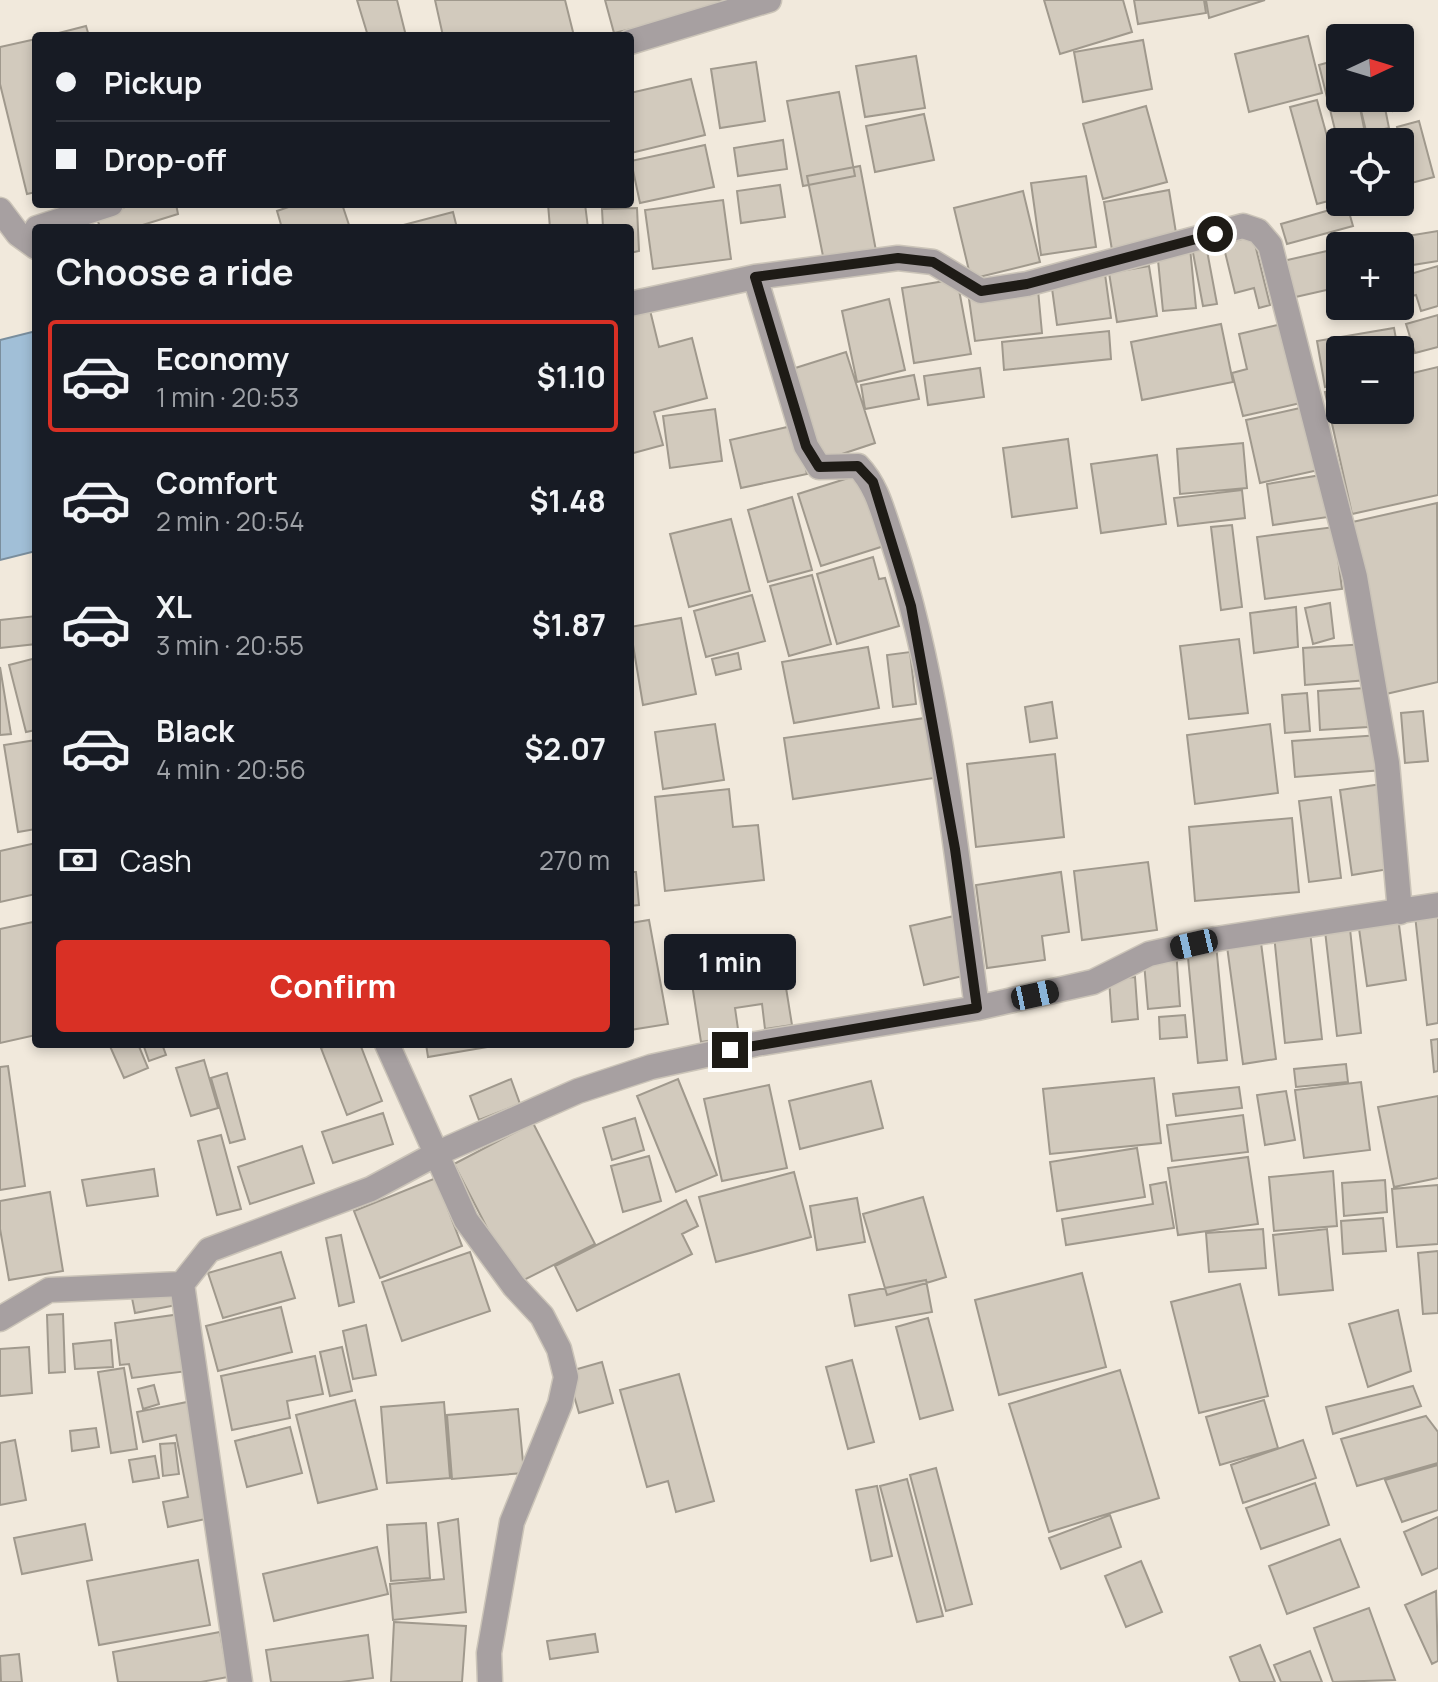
<!DOCTYPE html>
<html lang="en">
<head>
<meta charset="utf-8">
<style>
  :root { --surface:#171b24; --page:#242831; --text:#f1f3f6; --muted:#9ea1a6; --line:#363941; --accent:#d93025 }
  body { margin:0; font-family:Manrope,sans-serif; background:var(--page); color:var(--text); height:100vh; display:flex; flex-direction:column; font-size:30px; white-space:nowrap }
  * { box-sizing:border-box; margin:0 }
  p { font-size:26px; color:var(--muted) }
  .icon { flex:none; width:44px; height:44px; fill:none; stroke:currentColor; stroke-width:2; stroke-linecap:round; stroke-linejoin:round }
  .map { position:relative; flex:1; overflow:hidden }
  .side { position:absolute; left:32px; top:224px; width:602px; height:824px; display:flex; flex-direction:column; background:var(--surface); border-radius:8px; box-shadow:0 4px 12px #0003 }
  .side>* { flex:none }
  .guide { position:absolute; left:32px; top:32px; width:602px; height:176px; border-radius:8px; box-shadow:0 4px 12px #0003; display:grid; align-content:center; height:176px; padding:0 24px; background:var(--surface) }
  .needle { width:52px; rotate:86deg }
  .tools { position:absolute; left:1326px; top:24px; display:grid; gap:16px }
  .tools a { display:grid; place-items:center; width:88px; height:88px; border-radius:8px; background:var(--surface); box-shadow:0 4px 12px #0003; font-size:40px }
  .end { position:absolute; width:36px; height:36px; margin:-18px; border:10px solid #1e1b16; background:#fff; box-shadow:0 0 0 4px #fff }
  .from { border-radius:50% }
  .bubble { position:absolute; height:56px; border-radius:8px; background:var(--surface); box-shadow:0 4px 12px #0003; font-size:26px; font-weight:700; line-height:56px; text-align:center }
  .car { position:absolute; width:24px; height:48px; margin:-24px -12px; border-radius:10px; box-shadow:0 0 6px 2px #0007; background:linear-gradient(#222 24%,#8ab4d8 0 40%,#222 0 76%,#8ab4d8 0 86%,#222 0) }
  .guide b { display:flex; align-items:center; gap:28px; height:76px; font-size:30px }
  .guide b+b { border-top:2px solid var(--line) }
  .guide i { width:20px; height:20px; background:var(--text) }
  ul { padding:0; list-style:none }
  li { display:flex; align-items:center; gap:24px; height:112px; margin:0 16px 12px; padding:0 8px; border:4px solid transparent; border-radius:8px }
  li div { flex:1 }
  li b { display:block; font-size:30px }
  li em { font-style:normal; font-weight:700 }
  li.selected { border-color:var(--accent) }
  li>.icon { width:72px; height:72px; stroke-width:1.5 }
  h2 { padding:0 24px; font-size:36px; line-height:96px }
  .pay { display:flex; align-items:center; gap:20px; height:88px; padding:0 24px; font-size:30px }
  .pay p { margin-inline-start:auto }
  .action { display:flex; gap:16px; margin-top:auto; padding:16px 24px }
  .action a { flex:1; height:92px; border-radius:8px; background:var(--accent); color:#fff; font-size:32px; font-weight:700; line-height:92px; text-align:center }
  .map>svg:first-child { display:block }
  .water { fill:#a1bfd7; stroke:#7a8e9d; stroke-width:2 }
  .building { fill:#d2cabd; stroke:#a0998d; stroke-width:2 }
  .lines { fill:none; stroke-linecap:round; stroke-linejoin:round }
  .street-casing { stroke:#cbc4b8; stroke-width:27 }
  .street { stroke:#a7a0a1; stroke-width:24 }
  .route { stroke:#1e1b16; stroke-width:10 }
</style>
</head>
<body>
<div class="map">
<svg width="1438" height="1682" viewBox="0 0 1438 1682">
  <rect width="100%" height="100%" fill="#f1e9dc"/>
  <path class="water" d="M 36,331 L 36,551 L 0,560 L 0,340 Z"/>
  <path class="building" d="M 357,0 L 397,0 L 406,36 L 368,36 Z
    M 435,0 L 565,0 L 574,36 L 443,36 Z
    M 605,0 L 759,0 L 614,33 Z
    M 1044,0 L 1123,0 L 1132,32 L 1060,54 Z
    M 1134,0 L 1204,0 L 1206,13 L 1138,24 Z
    M 1206,0 L 1265,0 L 1209,18 Z
    M 86,26 L 89,36 L 47,36 Z
    M 1308,36 L 1322,93 L 1249,112 L 1235,54 Z
    M 36,39 L 36,192 L 27,194 L 0,84 L 0,47 Z
    M 1143,40 L 1152,89 L 1083,102 L 1074,52 Z
    M 916,56 L 925,108 L 865,117 L 856,66 Z
    M 1340,59 L 1340,98 L 1358,98 L 1366,131 L 1337,138 L 1319,65 Z
    M 756,62 L 765,121 L 720,128 L 711,69 Z
    M 1400,73 L 1409,107 L 1393,111 L 1390,98 L 1400,98 Z
    M 691,79 L 705,135 L 631,153 L 630,93 Z
    M 839,92 L 855,176 L 803,186 L 787,101 Z
    M 1358,98 L 1383,98 L 1389,128 L 1365,133 Z
    M 1317,100 L 1340,183 L 1340,198 L 1317,204 L 1290,107 Z
    M 1146,106 L 1167,182 L 1103,199 L 1083,124 Z
    M 924,114 L 934,160 L 875,172 L 866,126 Z
    M 1419,121 L 1434,177 L 1400,186 L 1400,156 L 1404,155 L 1397,127 Z
    M 783,140 L 787,169 L 738,176 L 734,148 Z
    M 705,145 L 714,187 L 640,203 L 631,161 Z
    M 860,166 L 877,256 L 825,266 L 807,176 Z
    M 1086,176 L 1096,247 L 1041,255 L 1031,183 Z
    M 780,185 L 785,217 L 741,223 L 737,191 Z
    M 1169,190 L 1177,239 L 1112,250 L 1104,202 Z
    M 1023,191 L 1040,262 L 971,279 L 954,208 Z
    M 723,200 L 731,259 L 653,269 L 645,210 Z
    M 135,204 L 176,204 L 178,214 L 133,228 L 101,228 L 95,216 Z
    M 297,204 L 342,204 L 350,228 L 282,228 L 277,211 Z
    M 548,204 L 585,204 L 588,228 L 550,228 Z
    M 1347,205 L 1353,226 L 1287,244 L 1281,224 Z
    M 637,208 L 639,251 L 630,253 L 630,228 L 603,228 L 602,209 Z
    M 453,212 L 457,228 L 392,228 Z
    M 1438,231 L 1438,261 L 1400,267 L 1400,246 L 1396,246 L 1395,238 Z
    M 1388,235 L 1391,246 L 1367,246 L 1366,241 Z
    M 1253,236 L 1270,305 L 1259,308 L 1254,288 L 1235,293 L 1223,244 Z
    M 1205,240 L 1217,304 L 1203,306 L 1191,242 Z
    M 1190,248 L 1196,308 L 1163,311 L 1157,250 Z
    M 1340,248 L 1340,287 L 1291,298 L 1283,261 Z
    M 1149,266 L 1157,316 L 1117,322 L 1109,273 Z
    M 1438,266 L 1438,306 L 1421,311 L 1416,295 L 1400,299 L 1400,277 Z
    M 1105,274 L 1111,318 L 1057,325 L 1051,281 Z
    M 957,279 L 971,354 L 914,363 L 902,288 Z
    M 1038,290 L 1042,333 L 975,341 L 969,299 Z
    M 889,299 L 905,370 L 857,382 L 842,311 Z
    M 648,302 L 659,347 L 692,338 L 707,398 L 654,412 L 663,445 L 630,454 L 630,307 Z
    M 1438,315 L 1438,347 L 1415,353 L 1406,324 Z
    M 1286,323 L 1305,402 L 1243,416 L 1232,373 L 1247,369 L 1239,334 Z
    M 1221,324 L 1233,382 L 1142,400 L 1131,342 Z
    M 1394,328 L 1398,350 L 1340,350 L 1340,384 L 1325,387 L 1317,341 Z
    M 1109,331 L 1111,359 L 1004,370 L 1002,342 Z
    M 846,352 L 875,443 L 818,462 L 789,370 Z
    M 1438,367 L 1438,495 L 1352,514 L 1325,392 L 1340,389 L 1340,410 L 1400,410 L 1400,376 Z
    M 980,368 L 984,397 L 928,405 L 924,376 Z
    M 914,375 L 919,399 L 865,409 L 861,385 Z
    M 1309,406 L 1323,469 L 1260,483 L 1246,420 Z
    M 715,409 L 722,461 L 670,468 L 663,416 Z
    M 796,425 L 807,474 L 741,488 L 730,440 Z
    M 1068,439 L 1077,508 L 1012,517 L 1003,448 Z
    M 1243,443 L 1247,488 L 1180,494 L 1177,449 Z
    M 1157,455 L 1166,524 L 1101,533 L 1091,464 Z
    M 861,474 L 884,546 L 821,566 L 798,494 Z
    M 1321,475 L 1328,517 L 1273,525 L 1267,484 Z
    M 1242,490 L 1245,518 L 1178,526 L 1174,498 Z
    M 792,497 L 812,570 L 768,582 L 748,510 Z
    M 1437,503 L 1438,682 L 1386,694 L 1348,523 Z
    M 731,519 L 750,591 L 689,607 L 670,534 Z
    M 1232,525 L 1242,607 L 1221,610 L 1211,527 Z
    M 1334,527 L 1342,589 L 1265,599 L 1257,537 Z
    M 873,557 L 879,579 L 885,578 L 899,626 L 837,644 L 817,574 Z
    M 812,575 L 831,644 L 789,656 L 770,586 Z
    M 752,595 L 765,641 L 706,657 L 694,611 Z
    M 1330,603 L 1334,638 L 1313,644 L 1305,608 Z
    M 1296,607 L 1298,647 L 1254,653 L 1250,613 Z
    M 36,616 L 36,644 L 0,648 L 0,620 Z
    M 681,618 L 696,694 L 643,705 L 630,627 Z
    M 1239,639 L 1248,713 L 1189,719 L 1180,646 Z
    M 1366,644 L 1368,680 L 1305,685 L 1303,648 Z
    M 868,647 L 879,708 L 794,723 L 782,662 Z
    M 910,652 L 916,704 L 893,707 L 887,655 Z
    M 738,653 L 741,669 L 716,675 L 712,659 Z
    M 36,658 L 36,730 L 26,732 L 9,665 Z
    M 0,667 L 11,734 L 0,735 Z
    M 1365,688 L 1368,727 L 1320,730 L 1318,691 Z
    M 1307,693 L 1310,731 L 1285,733 L 1282,695 Z
    M 1052,702 L 1057,738 L 1030,742 L 1025,707 Z
    M 1423,711 L 1428,761 L 1405,763 L 1401,713 Z
    M 925,718 L 934,778 L 793,799 L 784,738 Z
    M 715,724 L 724,780 L 663,789 L 655,732 Z
    M 1270,724 L 1278,793 L 1195,804 L 1187,735 Z
    M 1380,735 L 1383,770 L 1295,777 L 1292,741 Z
    M 36,740 L 36,829 L 18,832 L 4,745 Z
    M 1055,754 L 1064,837 L 976,847 L 967,764 Z
    M 1382,784 L 1395,868 L 1352,875 L 1340,790 Z
    M 729,789 L 733,827 L 758,825 L 764,880 L 665,891 L 655,797 Z
    M 1331,797 L 1341,878 L 1309,882 L 1299,801 Z
    M 1292,818 L 1299,892 L 1195,901 L 1189,827 Z
    M 36,843 L 36,894 L 0,902 L 0,851 Z
    M 1148,862 L 1157,930 L 1082,940 L 1074,871 Z
    M 630,872 L 636,872 L 639,905 L 630,906 Z
    M 1061,872 L 1069,932 L 1042,936 L 1045,960 L 987,968 L 976,885 Z
    M 1438,904 L 1438,1023 L 1427,1025 L 1414,906 Z
    M 1397,909 L 1406,980 L 1367,986 L 1357,914 Z
    M 1348,910 L 1361,1033 L 1337,1036 L 1323,913 Z
    M 954,916 L 967,975 L 924,985 L 910,926 Z
    M 649,920 L 668,1024 L 630,1030 L 630,923 Z
    M 33,922 L 36,1035 L 0,1043 L 0,929 Z
    M 1309,922 L 1322,1039 L 1285,1043 L 1273,925 Z
    M 1260,935 L 1276,1059 L 1243,1064 L 1226,939 Z
    M 1216,944 L 1227,1060 L 1198,1063 L 1187,947 Z
    M 1176,949 L 1180,1006 L 1148,1009 L 1143,951 Z
    M 783,969 L 792,1025 L 765,1029 L 762,1004 L 735,1008 L 739,1036 L 701,1042 L 692,984 Z
    M 1135,977 L 1138,1019 L 1112,1022 L 1109,979 Z
    M 1185,1015 L 1187,1037 L 1160,1039 L 1159,1017 Z
    M 1438,1039 L 1438,1071 L 1434,1072 L 1431,1040 Z
    M 109,1044 L 138,1044 L 148,1068 L 124,1078 Z
    M 143,1044 L 162,1044 L 166,1055 L 149,1061 Z
    M 331,1044 L 360,1044 L 382,1101 L 347,1115 L 321,1048 Z
    M 426,1044 L 505,1044 L 428,1057 Z
    M 204,1060 L 218,1108 L 191,1116 L 176,1068 Z
    M 1346,1064 L 1348,1082 L 1296,1087 L 1294,1069 Z
    M 8,1066 L 25,1186 L 0,1190 L 0,1067 Z
    M 227,1073 L 245,1139 L 230,1143 L 211,1078 Z
    M 1154,1078 L 1161,1143 L 1050,1154 L 1043,1089 Z
    M 511,1079 L 520,1104 L 479,1120 L 470,1096 Z
    M 678,1079 L 717,1175 L 676,1192 L 637,1096 Z
    M 871,1081 L 883,1128 L 800,1149 L 789,1101 Z
    M 1361,1082 L 1370,1150 L 1304,1158 L 1295,1090 Z
    M 769,1085 L 787,1168 L 722,1181 L 704,1099 Z
    M 1239,1087 L 1242,1108 L 1176,1116 L 1173,1094 Z
    M 1286,1091 L 1295,1140 L 1265,1145 L 1257,1095 Z
    M 1438,1096 L 1438,1178 L 1394,1187 L 1378,1107 Z
    M 383,1113 L 393,1144 L 333,1163 L 322,1132 Z
    M 1243,1115 L 1248,1152 L 1172,1161 L 1167,1125 Z
    M 635,1118 L 644,1150 L 612,1160 L 603,1128 Z
    M 533,1123 L 595,1244 L 516,1284 L 454,1164 Z
    M 221,1135 L 241,1209 L 217,1215 L 198,1141 Z
    M 302,1146 L 314,1183 L 250,1204 L 238,1167 Z
    M 1137,1148 L 1145,1197 L 1057,1211 L 1050,1162 Z
    M 649,1156 L 661,1201 L 623,1212 L 611,1166 Z
    M 1248,1157 L 1258,1224 L 1178,1235 L 1168,1168 Z
    M 154,1169 L 158,1196 L 87,1206 L 82,1180 Z
    M 1333,1171 L 1337,1226 L 1274,1231 L 1269,1177 Z
    M 794,1172 L 811,1237 L 716,1262 L 699,1197 Z
    M 436,1178 L 462,1246 L 380,1278 L 354,1211 Z
    M 1385,1180 L 1387,1212 L 1344,1216 L 1342,1183 Z
    M 1166,1182 L 1174,1228 L 1066,1245 L 1062,1219 L 1153,1204 L 1150,1185 Z
    M 1438,1185 L 1438,1244 L 1397,1247 L 1392,1189 Z
    M 50,1192 L 63,1271 L 9,1280 L 0,1229 L 0,1201 Z
    M 923,1197 L 946,1277 L 887,1295 L 863,1214 Z
    M 857,1198 L 865,1242 L 817,1250 L 810,1206 Z
    M 686,1200 L 698,1226 L 682,1234 L 692,1254 L 577,1311 L 555,1266 Z
    M 1383,1218 L 1386,1251 L 1343,1254 L 1341,1221 Z
    M 1263,1229 L 1266,1268 L 1209,1272 L 1206,1233 Z
    M 1327,1229 L 1333,1290 L 1279,1295 L 1273,1235 Z
    M 341,1235 L 354,1302 L 339,1306 L 326,1238 Z
    M 1438,1251 L 1438,1313 L 1423,1314 L 1418,1253 Z
    M 281,1252 L 295,1298 L 223,1318 L 208,1273 Z
    M 470,1252 L 490,1311 L 402,1341 L 382,1282 Z
    M 1082,1273 L 1106,1367 L 999,1395 L 975,1300 Z
    M 926,1280 L 932,1312 L 855,1326 L 849,1295 Z
    M 188,1283 L 192,1302 L 135,1313 L 131,1293 Z
    M 1240,1284 L 1268,1396 L 1199,1413 L 1171,1302 Z
    M 281,1307 L 292,1352 L 218,1371 L 206,1326 Z
    M 1398,1310 L 1411,1371 L 1368,1387 L 1349,1324 Z
    M 63,1314 L 65,1372 L 49,1373 L 47,1315 Z
    M 181,1314 L 188,1371 L 132,1378 L 129,1364 L 120,1365 L 115,1323 Z
    M 928,1318 L 953,1410 L 920,1419 L 896,1327 Z
    M 366,1325 L 376,1375 L 353,1379 L 343,1331 Z
    M 111,1340 L 113,1367 L 75,1369 L 73,1344 Z
    M 29,1347 L 32,1393 L 0,1396 L 0,1349 Z
    M 342,1347 L 352,1391 L 330,1396 L 320,1352 Z
    M 315,1356 L 323,1394 L 287,1401 L 290,1418 L 232,1430 L 221,1376 Z
    M 852,1360 L 874,1442 L 848,1449 L 826,1367 Z
    M 602,1362 L 613,1403 L 579,1413 L 567,1372 Z
    M 124,1368 L 137,1449 L 111,1453 L 98,1372 Z
    M 1120,1370 L 1159,1498 L 1049,1532 L 1009,1404 Z
    M 679,1374 L 714,1501 L 676,1512 L 668,1481 L 647,1487 L 620,1390 Z
    M 154,1385 L 159,1404 L 143,1409 L 138,1389 Z
    M 1413,1386 L 1421,1406 L 1333,1434 L 1326,1407 Z
    M 355,1400 L 377,1489 L 318,1503 L 296,1415 Z
    M 1264,1400 L 1278,1448 L 1220,1465 L 1206,1417 Z
    M 192,1401 L 215,1517 L 168,1527 L 163,1502 L 188,1497 L 176,1435 L 143,1442 L 137,1412 Z
    M 444,1402 L 450,1478 L 387,1483 L 381,1407 Z
    M 518,1409 L 524,1473 L 452,1479 L 447,1415 Z
    M 1426,1416 L 1438,1432 L 1438,1463 L 1357,1486 L 1341,1439 Z
    M 290,1427 L 302,1473 L 247,1487 L 235,1441 Z
    M 96,1428 L 99,1447 L 72,1451 L 70,1431 Z
    M 15,1440 L 26,1500 L 0,1505 L 0,1443 Z
    M 1303,1440 L 1316,1478 L 1243,1503 L 1231,1465 Z
    M 175,1443 L 179,1474 L 163,1476 L 160,1444 Z
    M 155,1456 L 159,1478 L 133,1482 L 129,1460 Z
    M 1438,1465 L 1438,1510 L 1402,1522 L 1385,1480 Z
    M 936,1468 L 972,1604 L 946,1611 L 910,1475 Z
    M 907,1479 L 943,1616 L 917,1622 L 880,1486 Z
    M 1315,1483 L 1329,1525 L 1261,1549 L 1246,1508 Z
    M 877,1486 L 892,1556 L 871,1561 L 856,1490 Z
    M 1110,1515 L 1121,1547 L 1061,1569 L 1049,1538 Z
    M 1438,1517 L 1438,1568 L 1422,1575 L 1404,1532 Z
    M 458,1519 L 466,1612 L 393,1620 L 390,1584 L 444,1579 L 438,1523 Z
    M 426,1523 L 430,1578 L 391,1581 L 387,1525 Z
    M 85,1524 L 92,1560 L 22,1574 L 14,1538 Z
    M 1340,1539 L 1359,1587 L 1287,1614 L 1269,1566 Z
    M 377,1547 L 388,1594 L 274,1621 L 263,1574 Z
    M 198,1560 L 210,1625 L 99,1645 L 87,1581 Z
    M 1141,1561 L 1162,1612 L 1126,1627 L 1105,1576 Z
    M 1436,1591 L 1438,1661 L 1432,1664 L 1405,1605 Z
    M 1369,1608 L 1395,1680 L 1333,1682 L 1314,1628 Z
    M 394,1622 L 466,1626 L 462,1682 L 391,1682 Z
    M 220,1632 L 228,1677 L 201,1682 L 118,1682 L 113,1652 Z
    M 595,1634 L 598,1652 L 550,1659 L 547,1641 Z
    M 368,1635 L 373,1678 L 341,1682 L 271,1682 L 266,1650 Z
    M 1260,1645 L 1275,1682 L 1240,1682 L 1230,1657 Z
    M 1310,1651 L 1322,1682 L 1281,1682 L 1274,1665 Z
    M 19,1654 L 22,1682 L 1,1682 L 0,1656 Z"/>
  <g class="lines">
    <g class="street-casing">
      <path id="street" d="M 630,42 L 769,0
        M 0,210 L 18,234 L 36,247
        M 37,228 L 111,204
        M 755,277 L 806,446 L 819,467 L 858,466 C 878,487 883,514 893,542 C 941,689 956,855 977,1008
        M 630,304 L 755,277 L 898,258 L 933,262 L 981,291 L 1027,284 L 1243,226 L 1258,231 L 1270,245 L 1355,577 L 1387,763 L 1400,912
        M 387,1044 L 466,1220 L 514,1286 L 542,1316 L 559,1349 L 566,1377 L 560,1404 L 512,1522 L 489,1653 L 490,1682
        M 0,1319 L 49,1290 L 182,1284
        M 240,1682 L 182,1284 L 209,1250 L 371,1189 L 438,1153 L 578,1091 L 651,1067 L 756,1044 L 977,1008 L 1093,982 L 1149,954 L 1216,939 L 1438,905"/>
    </g>
    <use href="#street" class="street"/>
  </g>
  <g class="lines">
    <path class="route" d="M 730,1050 L 977,1008 L 955,849 L 911,606 L 873,482 L 858,466 L 819,467 L 806,446 L 755,277 L 898,258 L 933,262 L 981,291 L 1027,284 L 1215,234"/>
  </g>
</svg>
<div class="tools">
<a><svg class="needle" viewBox="-14 -14 28 28"><path d="M0-13l5 13h-10z" fill="#e53935"/><path d="M0 13l5-13h-10z" fill="#9ea1a6"/></svg></a>
<a><svg class="icon" aria-label="locate" viewBox="0 0 24 24"><circle cx="12" cy="12" r="6"/><path d="M12 2v4M12 18v4M2 12h4M18 12h4"/></svg></a>
<a>+</a>
<a>−</a>
</div>
<i class="end from" style="left:1215px;top:234px"></i>
<i class="end" style="left:730px;top:1050px"></i>
<div class="bubble" style="left:664px;top:934px;width:132px">1 min</div>
<i class="car" style="left:1194px;top:944px;rotate:257deg"></i>
<i class="car" style="left:1035px;top:995px;rotate:78deg"></i>
<div class="guide">
<b><i class="from"></i>Pickup</b>
<b><i></i>Drop-off</b>
</div>
<section class="side">
<h2>Choose a ride</h2>
<ul>
<li class="selected"><svg class="icon" aria-label="car" viewBox="0 0 24 24"><path d="M5 17H2v-5l4-1 3-4h7l3 4 3 1v5h-3M9 17h6M6 11h13"/><circle cx="7" cy="17" r="2"/><circle cx="17" cy="17" r="2"/></svg><div><b>Economy</b><p>1 min · 20:53</p></div><em>$1.10</em></li>
<li><svg class="icon" aria-label="car" viewBox="0 0 24 24"><path d="M5 17H2v-5l4-1 3-4h7l3 4 3 1v5h-3M9 17h6M6 11h13"/><circle cx="7" cy="17" r="2"/><circle cx="17" cy="17" r="2"/></svg><div><b>Comfort</b><p>2 min · 20:54</p></div><em>$1.48</em></li>
<li><svg class="icon" aria-label="car" viewBox="0 0 24 24"><path d="M5 17H2v-5l4-1 3-4h7l3 4 3 1v5h-3M9 17h6M6 11h13"/><circle cx="7" cy="17" r="2"/><circle cx="17" cy="17" r="2"/></svg><div><b>XL</b><p>3 min · 20:55</p></div><em>$1.87</em></li>
<li><svg class="icon" aria-label="car" viewBox="0 0 24 24"><path d="M5 17H2v-5l4-1 3-4h7l3 4 3 1v5h-3M9 17h6M6 11h13"/><circle cx="7" cy="17" r="2"/><circle cx="17" cy="17" r="2"/></svg><div><b>Black</b><p>4 min · 20:56</p></div><em>$2.07</em></li>
</ul>
<div class="pay"><svg class="icon" aria-label="cash" viewBox="0 0 24 24"><path d="M3 7h18v10H3z"/><circle cx="12" cy="12" r="2"/></svg>Cash<p>270 m</p></div>
<div class="action"><a>Confirm</a></div>
</section>
</div>
</body>
</html>
